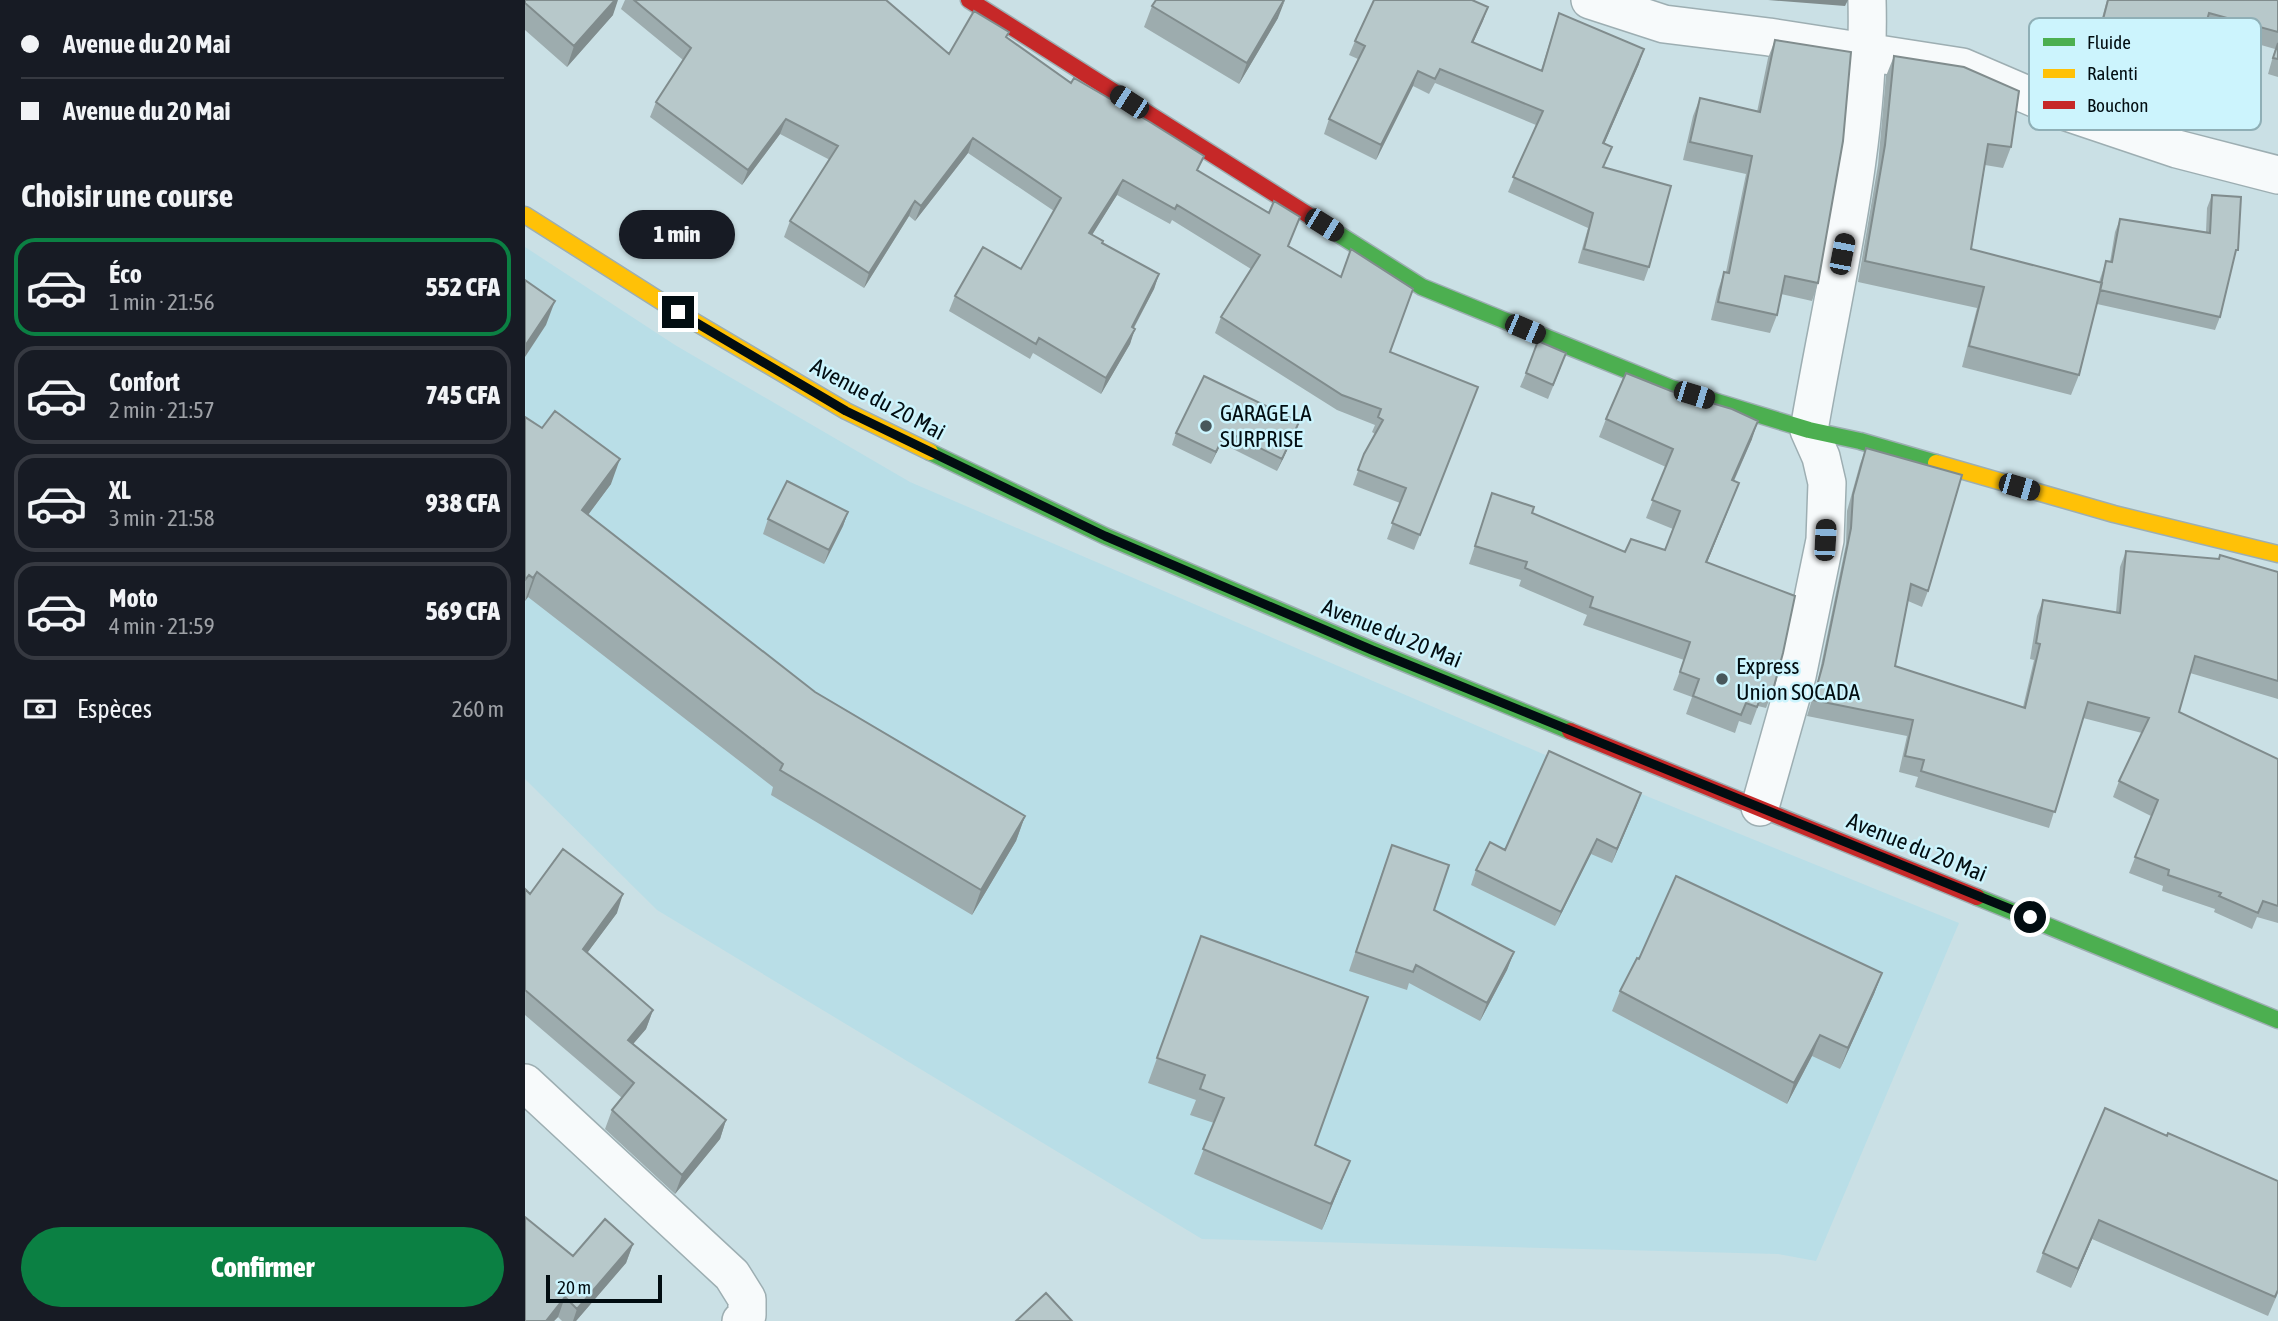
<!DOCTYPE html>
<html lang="fr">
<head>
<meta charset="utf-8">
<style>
  :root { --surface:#171b24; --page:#20242c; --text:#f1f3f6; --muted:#9ea1a6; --line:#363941; --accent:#0b8043 }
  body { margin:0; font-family:"Asap Condensed",sans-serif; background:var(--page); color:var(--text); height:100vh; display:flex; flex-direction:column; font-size:26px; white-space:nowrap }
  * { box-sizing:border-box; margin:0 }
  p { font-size:23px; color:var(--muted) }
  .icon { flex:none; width:38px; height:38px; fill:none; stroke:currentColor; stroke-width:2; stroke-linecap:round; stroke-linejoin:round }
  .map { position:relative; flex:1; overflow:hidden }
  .details { display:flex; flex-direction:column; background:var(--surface); width:525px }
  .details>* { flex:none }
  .banner { display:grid; align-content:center; height:154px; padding:0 21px; background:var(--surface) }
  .scale { position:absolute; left:21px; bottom:18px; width:116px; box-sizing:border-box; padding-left:7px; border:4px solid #020d11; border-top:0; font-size:19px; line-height:24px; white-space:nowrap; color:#020d11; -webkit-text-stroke:5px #ccf4fd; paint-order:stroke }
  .end { position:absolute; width:32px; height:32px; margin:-16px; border:9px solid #020d11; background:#fff; box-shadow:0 0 0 4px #fff }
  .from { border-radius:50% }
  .bubble { position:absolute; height:49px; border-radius:24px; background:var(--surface); box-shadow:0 2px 5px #0004; font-size:23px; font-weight:800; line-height:49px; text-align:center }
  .car { position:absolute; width:21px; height:42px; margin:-21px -10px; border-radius:9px; box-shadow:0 0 5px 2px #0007; background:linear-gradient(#222 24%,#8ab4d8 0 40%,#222 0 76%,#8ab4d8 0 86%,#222 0) }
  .banner b { display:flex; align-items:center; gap:24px; height:66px; font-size:26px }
  .banner b+b { border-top:2px solid var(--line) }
  .banner i { width:18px; height:18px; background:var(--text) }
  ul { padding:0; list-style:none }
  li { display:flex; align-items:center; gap:21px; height:98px; margin:0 14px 10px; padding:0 7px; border:4px solid var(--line); border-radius:21px }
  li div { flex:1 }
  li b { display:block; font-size:26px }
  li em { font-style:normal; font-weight:800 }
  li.current { border-color:var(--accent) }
  li>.icon { width:63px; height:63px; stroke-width:1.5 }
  h2 { padding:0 21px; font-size:32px; line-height:84px }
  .pay { display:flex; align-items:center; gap:18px; height:77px; padding:0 21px; font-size:26px }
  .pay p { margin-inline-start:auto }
  .cta { display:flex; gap:14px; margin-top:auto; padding:14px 21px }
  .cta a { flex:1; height:80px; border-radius:42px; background:var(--accent); color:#fff; font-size:28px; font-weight:800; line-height:80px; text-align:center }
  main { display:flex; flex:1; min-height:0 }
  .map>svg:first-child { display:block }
  .built { fill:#b9dee7 }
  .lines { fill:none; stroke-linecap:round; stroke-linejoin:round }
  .street-casing { stroke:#9daeb2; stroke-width:40 }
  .fast-casing { stroke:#9daeb2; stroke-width:19 }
  .slow-casing { stroke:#9daeb2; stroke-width:19 }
  .jam-casing { stroke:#9daeb2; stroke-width:19 }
  .street { stroke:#f7fafb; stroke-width:37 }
  .fast { stroke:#4caf50; stroke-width:16 }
  .slow { stroke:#ffc107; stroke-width:16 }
  .jam { stroke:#c62828; stroke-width:16 }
  .wall { fill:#9dacae }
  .shaded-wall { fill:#808c8d }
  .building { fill:#b7c8ca; stroke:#808c8d; stroke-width:2 }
  .route { stroke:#020d11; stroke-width:9 }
  .poi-dot { fill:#48575b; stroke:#ccf4fd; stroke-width:2.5 }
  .labels { text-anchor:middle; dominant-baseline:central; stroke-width:5; stroke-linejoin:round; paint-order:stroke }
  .street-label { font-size:23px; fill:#020d11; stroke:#ccf4fd }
  .poi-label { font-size:23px; fill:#020d11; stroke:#ccf4fd; text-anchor:start }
  .key { fill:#ccf4fd; stroke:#8fafb6; stroke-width:2 }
  .key-label { font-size:19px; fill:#020d11 }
</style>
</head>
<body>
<main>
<section class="details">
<div class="banner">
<b><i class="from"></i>Avenue du 20 Mai</b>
<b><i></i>Avenue du 20 Mai</b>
</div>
<h2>Choisir une course</h2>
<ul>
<li class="current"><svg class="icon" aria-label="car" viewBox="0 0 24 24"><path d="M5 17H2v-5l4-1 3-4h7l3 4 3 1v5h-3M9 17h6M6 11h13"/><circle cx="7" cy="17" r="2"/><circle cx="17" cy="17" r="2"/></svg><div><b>Éco</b><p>1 min · 21:56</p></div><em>552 CFA</em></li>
<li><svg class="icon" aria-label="car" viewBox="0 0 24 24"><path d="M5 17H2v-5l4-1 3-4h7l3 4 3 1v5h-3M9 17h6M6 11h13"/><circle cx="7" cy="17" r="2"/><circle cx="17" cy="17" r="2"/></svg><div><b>Confort</b><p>2 min · 21:57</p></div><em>745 CFA</em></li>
<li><svg class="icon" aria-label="car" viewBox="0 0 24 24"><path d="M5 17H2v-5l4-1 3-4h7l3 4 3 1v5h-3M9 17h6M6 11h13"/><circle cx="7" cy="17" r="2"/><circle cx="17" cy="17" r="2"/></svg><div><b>XL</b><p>3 min · 21:58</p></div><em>938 CFA</em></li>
<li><svg class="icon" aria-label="car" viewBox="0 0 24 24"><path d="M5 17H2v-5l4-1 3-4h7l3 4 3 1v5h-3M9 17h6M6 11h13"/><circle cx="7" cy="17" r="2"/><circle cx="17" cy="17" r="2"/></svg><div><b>Moto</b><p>4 min · 21:59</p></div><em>569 CFA</em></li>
</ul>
<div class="pay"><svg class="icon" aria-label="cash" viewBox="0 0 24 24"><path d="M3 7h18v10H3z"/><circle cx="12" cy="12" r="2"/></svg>Espèces<p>260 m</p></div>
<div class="cta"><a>Confirmer</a></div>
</section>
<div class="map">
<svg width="1753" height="1321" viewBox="0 0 1753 1321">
  <rect width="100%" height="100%" fill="#cae0e5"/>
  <path class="built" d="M 0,247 L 150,345 L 385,482 L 1018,754 L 1434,923 L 1291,1261 L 1253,1254 L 677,1239 L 132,910 L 0,779 Z"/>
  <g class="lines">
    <g class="street-casing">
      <path id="street" d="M 1065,0 L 1139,24 L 1244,37 L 1437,67 L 1542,112 L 1652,149 L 1753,175
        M 1235,807 L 1272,676 L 1300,540 L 1302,483 L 1296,457 L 1284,430 C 1308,288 1346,145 1342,0
        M 0,1083 L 207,1275 L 222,1299 L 222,1315 L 216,1321"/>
    </g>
    <g class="fast-casing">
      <path id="fast" d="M 788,218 L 897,287 L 1146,388 L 1284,430 L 1335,441 L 1411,463
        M 405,452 L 580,536 L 847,650 L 1045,731
        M 1452,897 L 1753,1020"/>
    </g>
    <g class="slow-casing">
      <path id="slow" d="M 0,215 L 153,312 L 321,411 L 405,452
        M 1411,463 L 1589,514 L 1753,554"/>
    </g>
    <g class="jam-casing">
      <path id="jam" d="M 444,0 L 788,218
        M 1045,731 L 1452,897"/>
    </g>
    <use href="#street" class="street"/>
    <use href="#fast" class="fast"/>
    <use href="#slow" class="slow"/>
    <use href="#jam" class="jam"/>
  </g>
  <path class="wall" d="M 0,0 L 88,15 L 42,67 L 0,30 Z
    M 100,0 L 361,0 L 424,54 L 482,38 L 674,171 L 763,246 L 865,352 L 953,387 L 889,550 L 862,539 L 875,503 L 828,485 L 839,454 L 850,434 L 847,432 L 850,425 L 812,410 L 690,333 L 696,317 L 726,269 L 647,220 L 645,224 L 592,195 L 567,234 L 577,243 L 634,274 L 629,289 L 609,328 L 605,344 L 576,394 L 508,353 L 505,359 L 424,311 L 430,296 L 496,269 L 529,211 L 443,153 L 390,221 L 384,216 L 339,288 L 259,237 L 265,221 L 305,160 L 255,134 L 217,185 L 125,117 L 131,102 L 158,60 L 96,9 Z
    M 1582,0 L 1753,0 L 1753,77 L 1743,74 L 1750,49 L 1680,29 L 1666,75 L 1569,47 Z
    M 627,6 L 753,18 L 714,84 L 619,27 Z
    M 963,7 L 948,43 L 1016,70 L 1034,13 L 1114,64 L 1079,144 L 1079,168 L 1124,267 L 1119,281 L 1053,263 L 1063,228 L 983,192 L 1011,125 L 910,83 L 904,94 L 888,86 L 851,160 L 799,134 L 804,119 L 833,59 L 824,55 L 830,41 Z
    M 1250,40 L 1293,283 L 1287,301 L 1256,294 L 1252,315 L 1245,333 L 1186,320 L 1193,290 L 1199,272 L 1201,272 L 1221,174 L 1158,160 L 1168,116 L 1175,98 L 1232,112 L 1243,58 Z
    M 1369,56 L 1486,147 L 1478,168 L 1460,165 L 1446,249 L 1574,282 L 1581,261 L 1585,262 L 1590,232 L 1595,219 L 1681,232 L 1682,208 L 1687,195 L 1709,263 L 1708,263 L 1695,317 L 1690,330 L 1572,304 L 1554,375 L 1546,395 L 1437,367 L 1452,308 L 1333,282 L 1353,165 L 1361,76 Z
    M 1036,367 L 1023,399 L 995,387 L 1001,373 Z
    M 0,417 L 86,484 L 63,515 L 290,692 L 500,816 L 491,841 L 447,915 L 246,795 L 248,787 L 3,597 L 0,601 Z
    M 1081,419 L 1227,439 L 1209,481 L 1207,501 L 1182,562 L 1248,690 L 1241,708 L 1233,706 L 1226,725 L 1214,721 L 1210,733 L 1161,714 L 1167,697 L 1148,690 L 1159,660 L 1058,625 L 1062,615 L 994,586 L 996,580 L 944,564 L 967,493 L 1007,513 L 1100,552 L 1140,550 L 1148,529 L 1121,518 L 1141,467 L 1074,437 Z
    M 774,422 L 770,434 L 752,471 L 696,443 L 686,464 L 647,445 L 651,433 Z
    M 1341,448 L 1403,591 L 1397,607 L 1383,601 L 1370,666 L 1498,707 L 1509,660 L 1505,659 L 1512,616 L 1518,600 L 1591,612 L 1595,567 L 1601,551 L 1753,572 L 1753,699 L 1665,673 L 1654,712 L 1753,759 L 1753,923 L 1732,917 L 1727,929 L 1689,912 L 1690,909 L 1637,891 L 1638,886 L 1604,873 L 1626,816 L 1588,797 L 1594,781 L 1617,733 L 1558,718 L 1524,828 L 1390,787 L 1393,777 L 1374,772 L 1382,736 L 1282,716 L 1293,680 L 1321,544 L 1322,511 L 1335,464 Z
    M 323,512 L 318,526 L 299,564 L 238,534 L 243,519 Z
    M 1116,793 L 1087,863 L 1066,854 L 1030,926 L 946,885 L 951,870 L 980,850 Z
    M 860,864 L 909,910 L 989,952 L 982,970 L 955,1021 L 884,983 L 882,990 L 824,971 Z
    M 0,889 L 5,894 L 92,913 L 62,953 L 128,1010 L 121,1029 L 108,1044 L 201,1120 L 195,1139 L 150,1194 L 80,1129 L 87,1110 L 97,1098 L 0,1015 Z
    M 676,936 L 790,1145 L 825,1161 L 797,1230 L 669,1174 L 689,1123 L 665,1115 L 671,1100 L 623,1083 Z
    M 1114,959 L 1357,973 L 1349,994 L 1315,1069 L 1287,1056 L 1262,1104 L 1087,1011 L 1095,991 Z
    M 1642,1136 L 1753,1293 L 1743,1316 L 1567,1239 L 1546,1288 L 1511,1272 L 1518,1253 Z
    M 0,1217 L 48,1256 L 108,1244 L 101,1263 L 51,1321 L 37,1321 L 33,1317 L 29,1321 L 0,1321 Z"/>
  <path class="shaded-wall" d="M 90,0 L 93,0 L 88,15 L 42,67 L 49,46 Z
    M 760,0 L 753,18 L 714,84 L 722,63 Z
    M 1243,0 L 1323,0 L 1320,6 Z
    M 963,7 L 958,21 L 942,56 L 947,42 Z
    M 1119,49 L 1114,64 L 1073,158 L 1078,143 Z
    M 893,71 L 888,86 L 851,160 L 856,145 Z
    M 261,119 L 255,134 L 217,185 L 223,170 Z
    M 448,138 L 443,153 L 390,221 L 396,206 Z
    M 598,180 L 592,195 L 559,248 L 564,233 Z
    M 390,201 L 384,216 L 339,288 L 344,273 Z
    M 634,274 L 629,289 L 601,342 L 607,327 Z
    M 30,301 L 21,325 L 0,357 L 0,346 Z
    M 610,329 L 605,344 L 576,394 L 581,378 Z
    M 1233,421 L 1227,439 L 1201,498 L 1207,480 Z
    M 774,422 L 770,434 L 752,471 L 757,459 Z
    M 701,431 L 696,443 L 686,464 L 691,452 Z
    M 95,459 L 86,484 L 48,535 L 57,510 Z
    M 1214,483 L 1207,501 L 1175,580 L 1181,562 Z
    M 323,512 L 318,526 L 299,564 L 304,550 Z
    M 12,572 L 3,597 L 0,601 L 8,578 Z
    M 1116,793 L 1111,807 L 1087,863 L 1092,849 Z
    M 500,816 L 491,841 L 447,915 L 456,890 Z
    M 1072,839 L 1066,854 L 1030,926 L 1036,912 Z
    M 98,894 L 92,913 L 51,968 L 58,949 Z
    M 989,952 L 982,970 L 955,1021 L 962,1003 Z
    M 1357,973 L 1349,994 L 1315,1069 L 1323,1048 Z
    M 128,1010 L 121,1029 L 96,1058 L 103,1040 Z
    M 1295,1035 L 1287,1056 L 1262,1104 L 1269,1083 Z
    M 201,1120 L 195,1139 L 150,1194 L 157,1175 Z
    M 825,1161 L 815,1186 L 797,1230 L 806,1204 Z
    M 1574,1220 L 1567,1239 L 1546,1288 L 1553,1269 Z
    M 108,1244 L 101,1263 L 51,1321 L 48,1321 L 52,1309 Z
    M 40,1297 L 33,1317 L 29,1321 L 21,1321 Z"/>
  <path class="building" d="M 0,0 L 90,0 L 49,46 L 0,3 Z
    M 109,0 L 361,0 L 424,54 L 449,11 L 484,32 L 481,37 L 546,83 L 549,78 L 625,122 L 679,156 L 672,170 L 744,213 L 749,201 L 775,217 L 763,246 L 816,277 L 826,249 L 888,289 L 865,352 L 953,387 L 895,535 L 867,523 L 881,488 L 833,470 L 839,454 L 858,420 L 853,417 L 856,409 L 817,395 L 696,317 L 735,255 L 652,205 L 650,209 L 598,180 L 564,233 L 578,241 L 577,243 L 634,274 L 607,327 L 610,329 L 581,378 L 514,338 L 511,344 L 430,296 L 458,247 L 496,269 L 536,198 L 448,138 L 396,206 L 390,201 L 344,273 L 265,221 L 313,146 L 261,119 L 223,170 L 131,102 L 166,48 Z
    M 631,0 L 759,0 L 722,63 L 627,6 Z
    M 849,0 L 947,0 L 963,7 L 947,42 L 1017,71 L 1034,13 L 1119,49 L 1078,143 L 1087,147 L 1078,167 L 1146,186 L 1124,267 L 1059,249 L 1068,213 L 988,177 L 1018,111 L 915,69 L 910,79 L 893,71 L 856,145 L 804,119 L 840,46 L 830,41 Z
    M 1583,0 L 1753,0 L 1753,32 L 1684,13 L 1671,59 L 1575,31 Z
    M 1250,40 L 1326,52 L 1318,141 L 1293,283 L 1260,276 L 1252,315 L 1193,302 L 1199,272 L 1204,273 L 1227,156 L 1165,142 L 1175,98 L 1235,112 Z
    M 1753,43 L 1753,59 L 1748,58 Z
    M 1369,56 L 1439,67 L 1494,91 L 1486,147 L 1463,144 L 1446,249 L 1577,283 L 1554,375 L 1444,346 L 1459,287 L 1340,261 L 1360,145 Z
    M 1687,195 L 1716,197 L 1713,250 L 1711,250 L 1695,317 L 1575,290 L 1581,261 L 1587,262 L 1595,219 L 1685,233 Z
    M 0,280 L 30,301 L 0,346 Z
    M 1013,341 L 1041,353 L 1028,385 L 1001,373 Z
    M 1101,373 L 1146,391 L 1207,409 L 1233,421 L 1207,480 L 1214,483 L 1181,562 L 1270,596 L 1258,653 L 1248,690 L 1239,688 L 1232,707 L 1221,703 L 1216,715 L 1168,696 L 1174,679 L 1155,672 L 1165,642 L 1065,607 L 1068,597 L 1000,568 L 1002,562 L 950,546 L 967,493 L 1009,507 L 1007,513 L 1100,552 L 1106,539 L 1140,550 L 1155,511 L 1127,500 L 1148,449 L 1081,419 Z
    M 679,376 L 774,422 L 757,459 L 701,431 L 691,452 L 651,433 Z
    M 30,411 L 95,459 L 57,510 L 290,692 L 500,816 L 456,890 L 255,770 L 258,764 L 12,572 L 8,578 L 4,575 L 0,580 L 0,417 L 17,428 Z
    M 1341,448 L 1437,475 L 1403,591 L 1386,584 L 1370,666 L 1500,708 L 1515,644 L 1511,643 L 1518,600 L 1595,613 L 1601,551 L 1694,559 L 1695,555 L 1753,572 L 1753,681 L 1670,656 L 1654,712 L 1753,759 L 1753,906 L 1738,901 L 1733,913 L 1694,896 L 1696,893 L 1643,875 L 1644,870 L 1610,857 L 1633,800 L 1594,781 L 1624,718 L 1563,702 L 1530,812 L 1396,771 L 1399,760 L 1380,756 L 1388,720 L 1288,700 L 1298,664 L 1326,528 L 1328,495 Z
    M 262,481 L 323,512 L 304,550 L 243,519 Z
    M 1024,751 L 1116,793 L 1092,849 L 1072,839 L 1036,912 L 951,870 L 965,842 L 980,850 Z
    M 867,845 L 924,865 L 909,910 L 989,952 L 962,1003 L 891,965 L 888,972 L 831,952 Z
    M 38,849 L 98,894 L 58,949 L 128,1010 L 103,1040 L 201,1120 L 157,1175 L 87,1110 L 109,1083 L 0,990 L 0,889 L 5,894 Z
    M 1151,876 L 1357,973 L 1323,1048 L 1295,1035 L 1269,1083 L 1095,991 L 1112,958 L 1114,959 Z
    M 676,936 L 843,997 L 790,1145 L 825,1161 L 806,1204 L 678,1149 L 699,1098 L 675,1089 L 680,1075 L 632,1058 Z
    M 1580,1108 L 1642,1136 L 1643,1133 L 1753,1181 L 1753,1290 L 1750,1297 L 1574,1220 L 1553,1269 L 1518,1253 Z
    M 0,1217 L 48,1256 L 80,1219 L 108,1244 L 52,1309 L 40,1297 L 21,1321 L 1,1321 L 0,1320 Z
    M 521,1293 L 547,1321 L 491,1321 Z"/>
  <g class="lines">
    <path class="route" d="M 153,312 L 321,411 L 580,536 L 847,650 L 1505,917"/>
  </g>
  <g class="poi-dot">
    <circle cx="681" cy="426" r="7"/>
    <circle cx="1197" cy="679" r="7"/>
  </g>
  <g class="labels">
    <g class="street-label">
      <text transform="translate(353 399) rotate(28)">Avenue du 20 Mai</text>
      <text transform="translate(867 633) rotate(22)">Avenue du 20 Mai</text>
      <text transform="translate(1392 847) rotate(22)">Avenue du 20 Mai</text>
    </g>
    <g class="poi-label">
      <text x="695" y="413">GARAGE LA<tspan x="695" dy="26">SURPRISE</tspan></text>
      <text x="1211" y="666">Express<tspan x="1211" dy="26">Union SOCADA</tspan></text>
    </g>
  </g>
  <rect x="1504" y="18" width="232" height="112" rx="10" class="key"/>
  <rect x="1518" y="38" width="32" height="8" fill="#4caf50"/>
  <rect x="1518" y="69" width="32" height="9" fill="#ffc107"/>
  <rect x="1518" y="101" width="32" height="8" fill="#c62828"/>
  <g class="key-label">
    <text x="1562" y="49">Fluide</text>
    <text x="1562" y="80">Ralenti</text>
    <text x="1562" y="112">Bouchon</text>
  </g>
</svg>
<div class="scale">20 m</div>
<i class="end from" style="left:1505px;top:917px"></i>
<i class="end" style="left:153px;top:312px"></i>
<div class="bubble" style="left:94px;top:210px;width:116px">1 min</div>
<i class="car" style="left:604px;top:102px;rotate:303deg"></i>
<i class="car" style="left:799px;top:225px;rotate:122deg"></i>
<i class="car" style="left:1317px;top:254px;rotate:11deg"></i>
<i class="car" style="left:1000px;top:329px;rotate:113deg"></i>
<i class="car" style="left:1169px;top:395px;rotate:107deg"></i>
<i class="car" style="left:1494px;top:487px;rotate:106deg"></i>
<i class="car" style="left:1300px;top:540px;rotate:3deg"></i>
</div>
</main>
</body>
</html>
